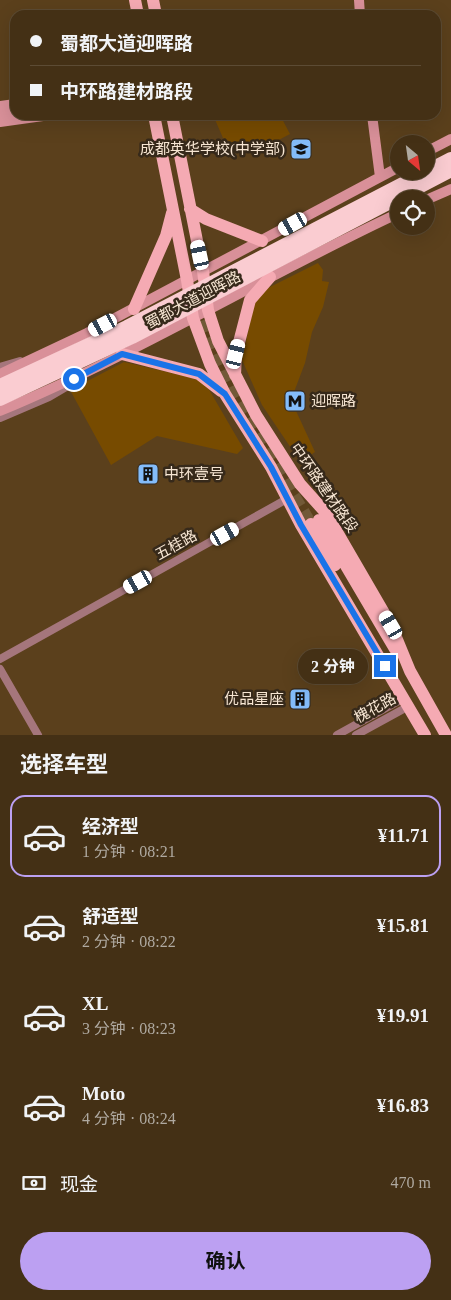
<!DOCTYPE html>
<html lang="zh">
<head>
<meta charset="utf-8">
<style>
  :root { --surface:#443015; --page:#4e3c22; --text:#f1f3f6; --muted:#afa9a0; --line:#5c4b34; --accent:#bca0f2 }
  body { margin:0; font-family:"Times New Roman","Noto Sans SC",serif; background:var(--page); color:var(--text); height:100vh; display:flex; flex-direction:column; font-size:19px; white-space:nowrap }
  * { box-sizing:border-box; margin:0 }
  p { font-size:16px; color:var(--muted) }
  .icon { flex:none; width:28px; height:28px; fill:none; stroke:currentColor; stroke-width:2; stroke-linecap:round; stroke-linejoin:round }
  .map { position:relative; height:735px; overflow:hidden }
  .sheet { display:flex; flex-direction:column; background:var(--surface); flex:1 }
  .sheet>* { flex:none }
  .top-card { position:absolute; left:10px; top:10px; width:431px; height:110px; border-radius:15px; box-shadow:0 5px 20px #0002,0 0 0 1px var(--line); display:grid; align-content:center; height:110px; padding:0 20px; background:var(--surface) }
  .needle { width:32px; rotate:151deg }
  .fabs { position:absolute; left:390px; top:135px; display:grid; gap:10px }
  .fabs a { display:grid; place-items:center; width:45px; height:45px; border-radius:50%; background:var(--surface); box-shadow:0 5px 20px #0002,0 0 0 1px var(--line); font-size:25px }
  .end { position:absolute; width:22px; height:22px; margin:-11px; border:6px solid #1a73e8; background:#fff; box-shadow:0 0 0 2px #fff }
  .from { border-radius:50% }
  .bubble { position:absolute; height:35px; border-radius:18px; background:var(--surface); box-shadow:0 5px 20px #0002,0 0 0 1px var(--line); font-size:16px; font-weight:700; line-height:35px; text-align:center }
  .car { position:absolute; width:15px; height:30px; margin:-15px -8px; border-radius:6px; box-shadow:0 0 4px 1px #0007; background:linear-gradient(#fff 24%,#345 0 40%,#fff 0 76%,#345 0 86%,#fff 0) }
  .top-card b { display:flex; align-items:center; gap:18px; height:48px; font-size:19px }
  .top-card b+b { border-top:1px solid var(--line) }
  .top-card i { width:12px; height:12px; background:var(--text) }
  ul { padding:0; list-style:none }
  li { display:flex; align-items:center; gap:15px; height:82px; margin:0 10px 8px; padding:0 10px; border:2px solid transparent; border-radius:15px }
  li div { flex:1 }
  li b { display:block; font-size:19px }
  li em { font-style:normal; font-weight:700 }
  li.selected { border-color:var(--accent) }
  li>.icon { width:45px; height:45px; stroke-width:1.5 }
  h2 { padding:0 20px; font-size:22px; line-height:60px }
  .pay { display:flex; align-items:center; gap:12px; height:55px; padding:0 20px; font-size:19px }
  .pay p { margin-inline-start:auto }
  .cta { display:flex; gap:10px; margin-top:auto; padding:10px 20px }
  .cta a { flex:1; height:58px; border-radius:30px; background:var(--accent); color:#111; font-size:20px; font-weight:700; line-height:58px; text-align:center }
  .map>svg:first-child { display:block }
  .green { fill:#774b00 }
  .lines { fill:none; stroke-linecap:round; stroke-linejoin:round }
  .primary-tunnel { stroke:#725937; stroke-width:12; stroke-dasharray:12 6; stroke-linecap:butt }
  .street { stroke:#a5767c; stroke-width:8 }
  .secondary { stroke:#d99099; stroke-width:10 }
  .primary { stroke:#f5aab3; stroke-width:12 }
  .highway { stroke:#faccd1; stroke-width:14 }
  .route { stroke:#1a73e8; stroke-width:6 }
  .labels { text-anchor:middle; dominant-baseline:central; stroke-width:5; stroke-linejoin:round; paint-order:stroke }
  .poi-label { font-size:15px; fill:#f7e6d3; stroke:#36291a; text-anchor:end }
  .street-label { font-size:15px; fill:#f7e6d3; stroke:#36291a }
</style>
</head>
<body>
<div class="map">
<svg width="451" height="735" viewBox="0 0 451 735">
  <rect width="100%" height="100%" fill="#5b401c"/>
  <path class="green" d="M 213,115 L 280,115 L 290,134 L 254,153 L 223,138 Z
    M 318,263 L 323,270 L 322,281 L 329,282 L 323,307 L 312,332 L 305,363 L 291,400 L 315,452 L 306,458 L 297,457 L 262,405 L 242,360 L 255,300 L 262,291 Z
    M 124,362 L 197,379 L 207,386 L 243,448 L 237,454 L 157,436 L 111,465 L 70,390 Z"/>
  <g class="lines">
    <path class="primary-tunnel" d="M 198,303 C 221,383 269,453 311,524"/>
    <path class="street" d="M 0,367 L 20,361
      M 0,418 L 49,397 L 83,377
      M 0,659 L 287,499
      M 0,669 L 38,735
      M 337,735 L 404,698
      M 356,735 L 409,706"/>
    <path class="secondary" d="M 359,0 L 360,15
      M 0,106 L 15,104
      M 0,114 L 15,112
      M 372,115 L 380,177
      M 0,122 L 50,115
      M 426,152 L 451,139
      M 426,200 L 451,189
      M 0,374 L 87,333 L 399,167
      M 0,411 C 137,354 264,276 399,213"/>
    <path class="primary" d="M 135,0 L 138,15
      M 153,0 L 156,15
      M 154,115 L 187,280 L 193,318 L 210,364 L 225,394 L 271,467 L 301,525 L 425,735
      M 172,115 L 203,271 L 208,310 L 218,341 L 256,415 L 300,484 L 326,513 L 391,625 L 410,671 L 446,735
      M 190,209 L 206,219 L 262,241
      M 134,309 L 166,236 L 172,213
      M 122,354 L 199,374 L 221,391
      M 235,375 L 236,354 L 250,300 L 270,277
      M 319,520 L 395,649
      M 311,524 L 335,565"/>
    <path class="highway" d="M 0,386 L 127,327 L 451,159
      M 0,399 L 132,337 L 451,170"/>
  </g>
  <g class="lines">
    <path class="route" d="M 74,379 L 122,354 L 199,374 L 225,394 L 271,467 L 301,525 L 385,666"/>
  </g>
  <defs>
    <g id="school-square" transform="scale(1.125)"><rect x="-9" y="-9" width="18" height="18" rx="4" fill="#83bcfa" stroke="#36291a"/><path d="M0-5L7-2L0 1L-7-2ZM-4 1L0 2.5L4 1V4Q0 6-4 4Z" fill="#111"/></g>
    <g id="metro-square" transform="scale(1.125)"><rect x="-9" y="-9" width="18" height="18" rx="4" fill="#83bcfa" stroke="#36291a"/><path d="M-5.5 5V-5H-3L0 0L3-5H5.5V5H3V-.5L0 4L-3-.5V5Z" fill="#111"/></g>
    <g id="building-square" transform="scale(1.125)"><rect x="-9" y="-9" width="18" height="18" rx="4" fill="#83bcfa" stroke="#36291a"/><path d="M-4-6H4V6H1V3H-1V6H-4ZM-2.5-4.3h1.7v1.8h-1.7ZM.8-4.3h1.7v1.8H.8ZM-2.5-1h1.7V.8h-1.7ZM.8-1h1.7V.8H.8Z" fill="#111"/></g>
  </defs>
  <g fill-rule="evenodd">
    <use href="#school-square" x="301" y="149"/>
    <use href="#metro-square" x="295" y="401"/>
    <use href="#building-square" x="148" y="474"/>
    <use href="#building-square" x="300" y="699"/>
  </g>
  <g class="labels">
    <g class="poi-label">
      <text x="285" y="149">成都英华学校(中学部)</text>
      <text x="311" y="401" text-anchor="start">迎晖路</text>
      <text x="164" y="474" text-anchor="start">中环壹号</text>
      <text x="284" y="699">优品星座</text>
    </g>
    <g class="street-label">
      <text transform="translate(193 300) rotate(-28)">蜀都大道迎晖路</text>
      <text transform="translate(324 488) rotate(55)">中环路建材路段</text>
      <text transform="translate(176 545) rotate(-29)">五桂路</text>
      <text transform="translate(375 708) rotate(-29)">槐花路</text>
    </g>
  </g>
</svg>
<div class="fabs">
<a><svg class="needle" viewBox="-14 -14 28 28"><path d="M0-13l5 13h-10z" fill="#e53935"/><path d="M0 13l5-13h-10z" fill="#afa9a0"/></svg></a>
<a><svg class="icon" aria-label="locate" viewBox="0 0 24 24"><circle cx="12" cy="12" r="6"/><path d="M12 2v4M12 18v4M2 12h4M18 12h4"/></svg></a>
</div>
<i class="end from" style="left:74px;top:379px"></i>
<i class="end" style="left:385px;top:666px"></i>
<div class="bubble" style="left:298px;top:649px;width:70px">2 分钟</div>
<i class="car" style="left:293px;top:224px;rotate:241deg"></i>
<i class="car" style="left:200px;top:255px;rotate:348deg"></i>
<i class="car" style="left:103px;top:325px;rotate:242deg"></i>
<i class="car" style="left:236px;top:354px;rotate:14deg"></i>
<i class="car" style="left:225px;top:534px;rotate:61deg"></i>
<i class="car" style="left:138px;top:582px;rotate:241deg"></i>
<i class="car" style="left:391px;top:625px;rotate:330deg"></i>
<div class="top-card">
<b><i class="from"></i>蜀都大道迎晖路</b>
<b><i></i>中环路建材路段</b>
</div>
</div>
<section class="sheet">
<h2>选择车型</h2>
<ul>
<li class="selected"><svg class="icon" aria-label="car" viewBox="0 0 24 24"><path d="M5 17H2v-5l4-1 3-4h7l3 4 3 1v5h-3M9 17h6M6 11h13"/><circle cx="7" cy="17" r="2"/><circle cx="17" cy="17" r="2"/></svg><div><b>经济型</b><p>1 分钟 · 08:21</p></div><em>¥11.71</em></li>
<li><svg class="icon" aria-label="car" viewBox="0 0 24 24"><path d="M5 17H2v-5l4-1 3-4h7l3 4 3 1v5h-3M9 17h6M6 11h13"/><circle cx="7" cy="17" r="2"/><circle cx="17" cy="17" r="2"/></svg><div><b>舒适型</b><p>2 分钟 · 08:22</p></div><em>¥15.81</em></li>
<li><svg class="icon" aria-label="car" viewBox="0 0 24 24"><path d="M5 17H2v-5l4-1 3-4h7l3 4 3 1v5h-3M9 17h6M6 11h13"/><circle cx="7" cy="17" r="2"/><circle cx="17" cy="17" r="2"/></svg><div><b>XL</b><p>3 分钟 · 08:23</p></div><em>¥19.91</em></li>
<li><svg class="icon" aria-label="car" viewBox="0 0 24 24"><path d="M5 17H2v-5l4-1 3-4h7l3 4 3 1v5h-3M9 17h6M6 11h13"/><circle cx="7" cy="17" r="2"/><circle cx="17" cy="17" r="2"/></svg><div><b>Moto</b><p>4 分钟 · 08:24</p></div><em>¥16.83</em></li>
</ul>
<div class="pay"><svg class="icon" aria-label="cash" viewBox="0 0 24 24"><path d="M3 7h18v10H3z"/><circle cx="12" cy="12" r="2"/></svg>现金<p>470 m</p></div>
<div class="cta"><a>确认</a></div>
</section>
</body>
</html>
